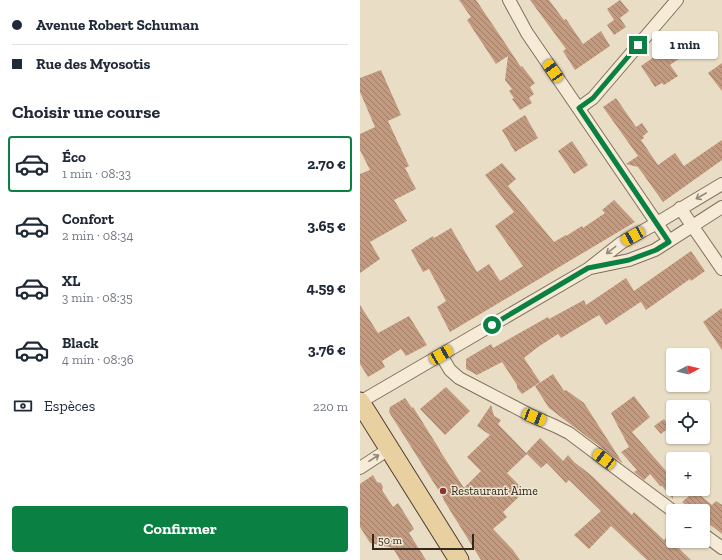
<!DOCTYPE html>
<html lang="fr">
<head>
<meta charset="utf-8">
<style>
  :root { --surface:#fff; --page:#f2f2f3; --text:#1f2937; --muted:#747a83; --line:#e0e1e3; --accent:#0b8043 }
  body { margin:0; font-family:"Zilla Slab",serif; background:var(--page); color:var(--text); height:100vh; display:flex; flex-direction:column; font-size:15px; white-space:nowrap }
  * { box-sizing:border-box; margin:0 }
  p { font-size:13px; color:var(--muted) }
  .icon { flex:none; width:22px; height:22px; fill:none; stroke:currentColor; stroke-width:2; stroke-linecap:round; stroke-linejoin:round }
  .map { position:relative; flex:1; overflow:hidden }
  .sheet { display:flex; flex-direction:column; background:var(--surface); width:360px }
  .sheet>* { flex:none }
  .banner { display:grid; align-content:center; height:88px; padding:0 12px; background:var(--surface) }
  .needle { width:26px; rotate:83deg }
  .controls { position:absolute; left:306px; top:348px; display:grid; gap:8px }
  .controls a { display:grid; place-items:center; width:44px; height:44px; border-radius:4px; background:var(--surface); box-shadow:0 1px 3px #0004; font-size:20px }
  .scale { position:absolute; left:12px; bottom:10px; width:102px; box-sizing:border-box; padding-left:4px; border:2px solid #33291f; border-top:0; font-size:11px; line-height:14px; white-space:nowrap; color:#33291f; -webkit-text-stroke:3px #f1e8d3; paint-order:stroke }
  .end { position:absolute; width:18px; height:18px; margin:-9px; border:5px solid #0b8043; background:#fff; box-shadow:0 0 0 2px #fff }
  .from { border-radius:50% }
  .bubble { position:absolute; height:28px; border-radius:4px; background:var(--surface); box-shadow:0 1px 3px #0004; font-size:13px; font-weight:800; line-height:28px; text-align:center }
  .car { position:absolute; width:12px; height:24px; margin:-12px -6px; border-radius:5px; box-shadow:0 0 3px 1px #0007; background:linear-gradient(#f5c518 24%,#345 0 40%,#f5c518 0 76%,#345 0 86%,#f5c518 0) }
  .banner b { display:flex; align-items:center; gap:14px; height:38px; font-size:15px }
  .banner b+b { border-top:1px solid var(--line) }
  .banner i { width:10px; height:10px; background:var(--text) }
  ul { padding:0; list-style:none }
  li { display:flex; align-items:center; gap:12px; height:56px; margin:0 8px 6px; padding:0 4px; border:2px solid transparent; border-radius:4px }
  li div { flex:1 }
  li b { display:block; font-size:15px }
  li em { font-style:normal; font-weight:800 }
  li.current { border-color:var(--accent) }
  li>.icon { width:36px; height:36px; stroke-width:1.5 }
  h2 { padding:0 12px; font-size:18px; line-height:48px }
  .pay { display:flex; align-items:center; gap:10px; height:44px; padding:0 12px; font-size:15px }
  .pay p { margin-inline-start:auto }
  .cta { display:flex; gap:8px; margin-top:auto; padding:8px 12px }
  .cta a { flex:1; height:46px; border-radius:4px; background:var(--accent); color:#fff; font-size:16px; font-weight:800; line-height:46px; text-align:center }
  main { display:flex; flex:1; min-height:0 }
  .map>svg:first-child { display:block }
  .building { fill:url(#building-back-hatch) }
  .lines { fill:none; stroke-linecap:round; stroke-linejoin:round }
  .minor-casing { stroke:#82705d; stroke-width:14 }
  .primary-casing { stroke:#503f31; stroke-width:21 }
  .minor { stroke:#f5ebd7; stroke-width:12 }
  .primary { stroke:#e8d0a1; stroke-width:19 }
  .oneway { stroke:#948a7b }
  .route { stroke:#0b8043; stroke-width:5 }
  .poi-dot { fill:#8a3436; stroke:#f1e8d3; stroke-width:1.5 }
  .labels { text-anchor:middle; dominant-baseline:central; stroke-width:3; stroke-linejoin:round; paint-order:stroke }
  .poi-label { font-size:12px; fill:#33291f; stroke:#f1e8d3; text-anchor:start }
</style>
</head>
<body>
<main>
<section class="sheet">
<div class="banner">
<b><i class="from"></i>Avenue Robert Schuman</b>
<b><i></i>Rue des Myosotis</b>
</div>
<h2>Choisir une course</h2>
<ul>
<li class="current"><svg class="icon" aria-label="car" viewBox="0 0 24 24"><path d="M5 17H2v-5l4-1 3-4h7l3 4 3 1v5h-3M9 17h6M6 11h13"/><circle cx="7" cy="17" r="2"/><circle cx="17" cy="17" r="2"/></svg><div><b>Éco</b><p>1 min · 08:33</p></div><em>2.70 €</em></li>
<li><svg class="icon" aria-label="car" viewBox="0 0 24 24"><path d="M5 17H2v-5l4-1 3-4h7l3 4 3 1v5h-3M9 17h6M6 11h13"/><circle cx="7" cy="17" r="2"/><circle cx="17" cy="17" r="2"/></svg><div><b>Confort</b><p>2 min · 08:34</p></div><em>3.65 €</em></li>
<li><svg class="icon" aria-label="car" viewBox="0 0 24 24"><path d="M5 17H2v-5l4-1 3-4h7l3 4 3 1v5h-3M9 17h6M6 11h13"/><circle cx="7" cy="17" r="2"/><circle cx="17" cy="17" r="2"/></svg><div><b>XL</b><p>3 min · 08:35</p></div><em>4.59 €</em></li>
<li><svg class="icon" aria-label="car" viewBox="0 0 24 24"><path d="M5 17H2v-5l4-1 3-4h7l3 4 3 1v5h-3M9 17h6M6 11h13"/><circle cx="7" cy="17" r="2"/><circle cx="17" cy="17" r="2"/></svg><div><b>Black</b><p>4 min · 08:36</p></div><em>3.76 €</em></li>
</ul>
<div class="pay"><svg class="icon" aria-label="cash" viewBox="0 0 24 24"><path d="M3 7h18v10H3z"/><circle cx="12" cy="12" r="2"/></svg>Espèces<p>220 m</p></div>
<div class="cta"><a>Confirmer</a></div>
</section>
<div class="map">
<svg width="362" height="560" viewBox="0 0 362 560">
  <defs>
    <pattern id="building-back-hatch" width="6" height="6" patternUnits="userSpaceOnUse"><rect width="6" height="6" fill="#c39a7f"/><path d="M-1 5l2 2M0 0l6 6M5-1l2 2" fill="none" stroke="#9f7e67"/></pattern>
  </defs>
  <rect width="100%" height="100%" fill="#e9ddc5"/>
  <path class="building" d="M 99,0 L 116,0 L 161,67 L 162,66 L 175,83 L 170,87 L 174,94 L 169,98 L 172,103 L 160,110 L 152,99 L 154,98 L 149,91 L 152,89 L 145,80 L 148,56 L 136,64 L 107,20 L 111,17 Z
    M 170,0 L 189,0 L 204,20 L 206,19 L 223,44 L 241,31 L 250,46 L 215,70 L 203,51 L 206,49 Z
    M 260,0 L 269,11 L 260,18 L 266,27 L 254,35 L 247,25 L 254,20 L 247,9 Z
    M 321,38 L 330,51 L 310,65 L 318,76 L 304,85 L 302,83 L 295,87 L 281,66 Z
    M 362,63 L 362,91 L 348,73 Z
    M 21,70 L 41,115 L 28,121 L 49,166 L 45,168 L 56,189 L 34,200 L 47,221 L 10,242 L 20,259 L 0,273 L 0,174 L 10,170 L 0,150 L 0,134 L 15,127 L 0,92 L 0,78 Z
    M 256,98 L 276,127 L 282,123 L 288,132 L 283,136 L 284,138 L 281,140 L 298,165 L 315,153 L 324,166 L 362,140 L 362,160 L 303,202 L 278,167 L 266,164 L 278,156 L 243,107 Z
    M 165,115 L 178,138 L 155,152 L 142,130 Z
    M 212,141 L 228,165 L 214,174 L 198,151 Z
    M 142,163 L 156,179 L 148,186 L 194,242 L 206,235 L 206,236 L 222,226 L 223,228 L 245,213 L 242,210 L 254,200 L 275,222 L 90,332 L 77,307 L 86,301 L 69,269 L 63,272 L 51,250 L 73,236 L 74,238 L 91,228 L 117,272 L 129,264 L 140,281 L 163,266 L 135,226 L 154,212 L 125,175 Z
    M 331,251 L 345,271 L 331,281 L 330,279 L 286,310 L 281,302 L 279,303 L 246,325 L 239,315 L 201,338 L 198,334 L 178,347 L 164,358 L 180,382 L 162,394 L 157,388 L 157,385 L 142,362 L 117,375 L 106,369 L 106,359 L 131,344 L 133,348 L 188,317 L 189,319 L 224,300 L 226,305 L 266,278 L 274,291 Z
    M 0,305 L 18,333 L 49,316 L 67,345 L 46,356 L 41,349 L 22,361 L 25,367 L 8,377 L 0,364 Z
    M 362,308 L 362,350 L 343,322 Z
    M 193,374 L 204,391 L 206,390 L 224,403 L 262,462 L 262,463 L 189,408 L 175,386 Z
    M 86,387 L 110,411 L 85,435 L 60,409 Z
    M 274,396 L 290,417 L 272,432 L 313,479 L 313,499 L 302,486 L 300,486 L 290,474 L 284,480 L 274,472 L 277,470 L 261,452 L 269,447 L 251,413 Z
    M 45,398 L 52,408 L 53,407 L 80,450 L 80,451 L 104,488 L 121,471 L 107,457 L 130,435 L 117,426 L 131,405 L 134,416 L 141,420 L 138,424 L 166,453 L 180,438 L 203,461 L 208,455 L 214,462 L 231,475 L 272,515 L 274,512 L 304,540 L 307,537 L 331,560 L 287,560 L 251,526 L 229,549 L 214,535 L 241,511 L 209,480 L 206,483 L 187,463 L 181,468 L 167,454 L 147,473 L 165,491 L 143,512 L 147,517 L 133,529 L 153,550 L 160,560 L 121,560 L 83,499 L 84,499 L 29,412 L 30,407 Z
    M 304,419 L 310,427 L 301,434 L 294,426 Z
    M 13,475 L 17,482 L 21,483 L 23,487 L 22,490 L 33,507 L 38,503 L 48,519 L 54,529 L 49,533 L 66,560 L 40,560 L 33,548 L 10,543 L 0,527 L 0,484 Z
    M 335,491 L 352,505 L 356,501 L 362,505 L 362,534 L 343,519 L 343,511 L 334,511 L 322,502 Z"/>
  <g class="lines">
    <g class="minor-casing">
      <path id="minor" d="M 149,0 L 167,33 L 309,241
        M 219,108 L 233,98 L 317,0
        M 320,208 L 362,269
        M 231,268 L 269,260 L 295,250 L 362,207
        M 81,355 L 90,370 L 99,378 L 174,417 L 195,426 L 209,433 L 313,511
        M 0,402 L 228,269 L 261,243 L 297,223 L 362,184
        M 0,468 L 29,449
        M 343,534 L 362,548"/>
    </g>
    <g class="primary-casing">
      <path id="primary" d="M 0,402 L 99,560"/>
    </g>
    <use href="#minor" class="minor"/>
    <use href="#primary" class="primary"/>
  </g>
  <defs><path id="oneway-shaft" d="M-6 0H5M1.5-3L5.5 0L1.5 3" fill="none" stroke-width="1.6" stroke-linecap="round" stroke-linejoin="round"/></defs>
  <g class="oneway">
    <use href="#oneway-shaft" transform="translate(341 196) rotate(150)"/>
    <use href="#oneway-shaft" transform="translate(251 250) rotate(142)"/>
    <use href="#oneway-shaft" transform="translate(14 458) rotate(-33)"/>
  </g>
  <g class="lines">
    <path class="route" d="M 132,325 L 228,268 L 269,260 L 296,250 L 309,242 L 219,108 L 233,98 L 278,45"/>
  </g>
  <circle class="poi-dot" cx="83" cy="491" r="4"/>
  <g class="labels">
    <g class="poi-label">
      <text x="91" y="491">Restaurant Aime</text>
    </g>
  </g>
</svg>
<div class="controls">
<a><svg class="needle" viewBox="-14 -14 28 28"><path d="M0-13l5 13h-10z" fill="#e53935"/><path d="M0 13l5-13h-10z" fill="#747a83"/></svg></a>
<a><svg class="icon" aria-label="locate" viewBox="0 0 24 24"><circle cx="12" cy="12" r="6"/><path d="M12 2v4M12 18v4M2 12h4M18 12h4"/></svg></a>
<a>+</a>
<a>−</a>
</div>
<div class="scale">50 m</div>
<i class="end from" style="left:132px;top:325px"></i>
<i class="end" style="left:278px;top:45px"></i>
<div class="bubble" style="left:292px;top:31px;width:66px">1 min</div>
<i class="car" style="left:193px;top:71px;rotate:325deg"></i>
<i class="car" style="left:273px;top:236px;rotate:241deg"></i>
<i class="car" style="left:81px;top:355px;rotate:60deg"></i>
<i class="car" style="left:174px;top:417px;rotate:111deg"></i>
<i class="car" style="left:244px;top:459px;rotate:307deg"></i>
</div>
</main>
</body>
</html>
